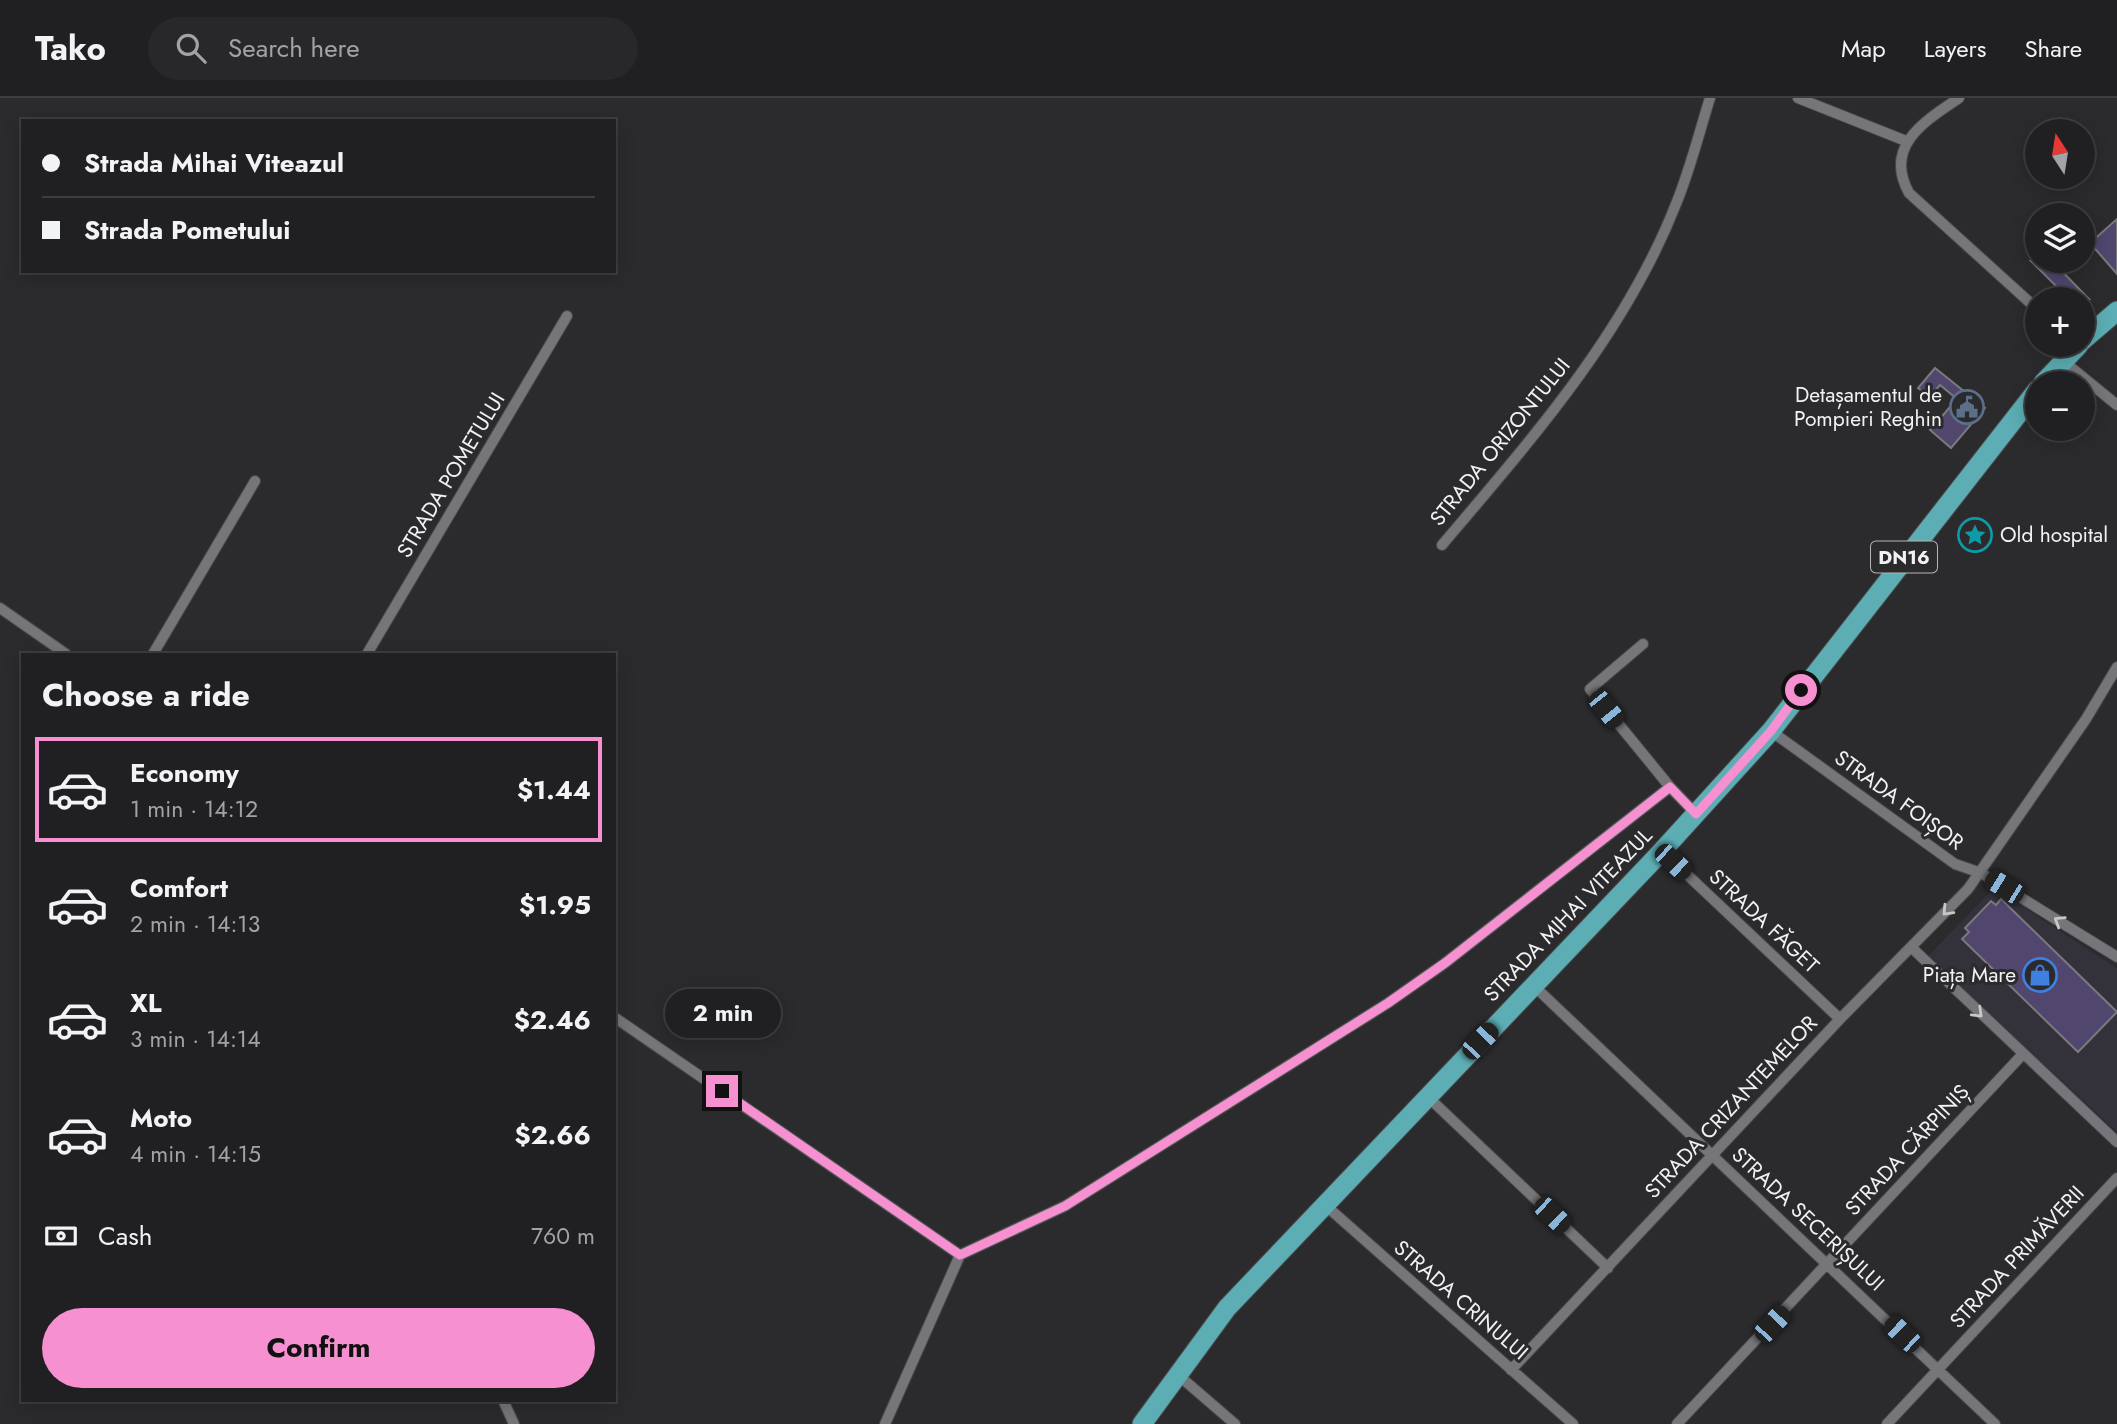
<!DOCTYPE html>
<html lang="en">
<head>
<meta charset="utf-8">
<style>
  :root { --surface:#202022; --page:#28282a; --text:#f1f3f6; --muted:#a2a3a5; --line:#3d3e40; --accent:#f690d0 }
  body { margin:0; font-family:Jost,sans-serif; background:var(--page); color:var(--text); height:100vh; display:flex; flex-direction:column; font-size:26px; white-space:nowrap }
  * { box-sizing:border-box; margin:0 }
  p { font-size:23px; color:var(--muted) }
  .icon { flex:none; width:38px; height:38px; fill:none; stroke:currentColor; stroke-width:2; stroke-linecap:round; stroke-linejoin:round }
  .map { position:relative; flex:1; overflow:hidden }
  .sheet { position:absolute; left:21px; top:555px; width:595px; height:749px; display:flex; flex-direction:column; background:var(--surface); border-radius:0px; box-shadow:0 4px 18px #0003,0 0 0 2px var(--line) }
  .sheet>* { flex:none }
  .top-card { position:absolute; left:21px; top:21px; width:595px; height:154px; border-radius:0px; box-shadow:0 4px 18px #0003,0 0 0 2px var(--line); display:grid; align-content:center; height:154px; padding:0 21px; background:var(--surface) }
  .needle { width:46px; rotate:348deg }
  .buttons { position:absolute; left:2025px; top:21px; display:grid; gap:14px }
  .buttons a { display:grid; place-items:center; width:70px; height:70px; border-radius:50%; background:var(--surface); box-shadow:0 4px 18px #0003,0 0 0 2px var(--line); font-size:35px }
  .end { position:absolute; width:32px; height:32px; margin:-16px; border:9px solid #f690d0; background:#111; box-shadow:0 0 0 4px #111 }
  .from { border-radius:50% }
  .bubble { position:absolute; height:49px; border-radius:24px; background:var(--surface); box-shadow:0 4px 18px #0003,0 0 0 2px var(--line); font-size:23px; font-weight:700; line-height:49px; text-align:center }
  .car { position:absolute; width:21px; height:42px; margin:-21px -10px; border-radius:9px; box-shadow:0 0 5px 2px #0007; background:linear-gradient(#222 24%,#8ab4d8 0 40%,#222 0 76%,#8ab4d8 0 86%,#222 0) }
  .top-card b { display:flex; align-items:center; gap:24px; height:66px; font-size:26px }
  .top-card b+b { border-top:2px solid var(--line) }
  .top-card i { width:18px; height:18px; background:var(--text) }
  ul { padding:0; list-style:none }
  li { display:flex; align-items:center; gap:21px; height:105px; margin:0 14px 10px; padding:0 7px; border:4px solid transparent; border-radius:0px }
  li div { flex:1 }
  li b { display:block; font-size:26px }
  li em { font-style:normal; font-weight:700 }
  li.current { border-color:var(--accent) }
  li>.icon { width:63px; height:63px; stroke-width:1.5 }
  h2 { padding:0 21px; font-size:32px; line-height:84px }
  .pay { display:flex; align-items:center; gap:18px; height:77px; padding:0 21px; font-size:26px }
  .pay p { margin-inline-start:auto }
  .cta { display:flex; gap:14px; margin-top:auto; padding:14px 21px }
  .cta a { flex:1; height:80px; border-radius:42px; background:var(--accent); color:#111; font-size:28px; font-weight:700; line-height:80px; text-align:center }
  header { display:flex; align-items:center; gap:42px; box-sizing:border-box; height:98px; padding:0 35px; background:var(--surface); border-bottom:2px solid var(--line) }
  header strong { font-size:33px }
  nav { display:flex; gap:38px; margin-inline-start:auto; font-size:24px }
  .search { width:490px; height:63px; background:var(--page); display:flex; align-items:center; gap:18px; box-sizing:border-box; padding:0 24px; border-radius:38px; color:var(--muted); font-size:26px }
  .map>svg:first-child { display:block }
  .built { fill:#33313a }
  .building { fill:#51466e; stroke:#7a7a7d; stroke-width:2 }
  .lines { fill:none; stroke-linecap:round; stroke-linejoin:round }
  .minor-casing { stroke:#49494b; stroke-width:12 }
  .trunk-casing { stroke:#49494b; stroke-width:21 }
  .minor { stroke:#767579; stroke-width:10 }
  .trunk { stroke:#5caeb4; stroke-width:19 }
  .oneway { stroke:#c7c6c9 }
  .route { stroke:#f690d0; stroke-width:9 }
  .labels { text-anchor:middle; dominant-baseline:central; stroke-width:6; stroke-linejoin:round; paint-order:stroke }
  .shield { fill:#2b2a2d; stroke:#b6b6b8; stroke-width:2 }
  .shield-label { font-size:19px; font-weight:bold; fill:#f2f2f4 }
  .poi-label { font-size:21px; fill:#f2f2f4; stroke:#2b2a2d; text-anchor:end }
  .street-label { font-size:21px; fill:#f2f2f4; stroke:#2b2a2d }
</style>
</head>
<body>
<header>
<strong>Tako</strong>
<div class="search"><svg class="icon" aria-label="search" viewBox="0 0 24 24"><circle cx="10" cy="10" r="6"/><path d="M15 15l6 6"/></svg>Search here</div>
<nav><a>Map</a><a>Layers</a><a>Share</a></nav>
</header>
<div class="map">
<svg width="2117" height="1326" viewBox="0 0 2117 1326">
  <rect width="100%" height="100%" fill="#2b2a2d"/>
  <path class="built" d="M 1994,790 L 2117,870 L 2117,1034 L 1928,858 Z"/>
  <path class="building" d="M 2117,121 L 2117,176 L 2090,145 Z
    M 2031,163 L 2052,163 L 2089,201 L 2069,201 Z
    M 1935,270 L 1985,310 L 1951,350 L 1930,332 L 1957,301 L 1940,287 L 1930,299 L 1918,290 Z
    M 2001,801 L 2117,914 L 2078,954 L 1962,841 L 1969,834 L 1965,830 L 1991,803 L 1996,807 Z"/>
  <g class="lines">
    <g class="minor-casing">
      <path id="minor" d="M 1798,0 L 1906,43
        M 1959,0 C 1925,23 1883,48 1909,95 L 2037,211
        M 2063,263 L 2117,307
        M 1442,447 C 1531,342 1625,236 1676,106 C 1690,72 1699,35 1710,0
        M 0,510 L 66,556
        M 1643,546 L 1590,591 L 1670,689
        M 153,556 L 255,383
        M 367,556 L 567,218
        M 1771,633 L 1955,766 L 1981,775 L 2117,859
        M 1662,753 L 1840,921
        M 1912,850 L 2117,1044
        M 1533,887 L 1995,1326
        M 614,919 L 960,1157
        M 1427,998 L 1608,1170
        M 1324,1106 L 1573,1326
        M 1511,1272 L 1840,921 L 1968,791 L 2086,621 L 2117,569
        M 1177,1276 L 1235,1326
        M 503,1302 L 514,1326
        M 885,1326 L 960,1157 L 1065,1108 L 1388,905 L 1445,865 L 1670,689 L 1696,716
        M 1677,1326 L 2022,957
        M 1887,1326 L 2117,1080"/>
    </g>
    <g class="trunk-casing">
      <path id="trunk" d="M 2082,243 L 2117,213
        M 2043,285 L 2079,247
        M 1142,1326 L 1227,1210 L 1662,753 L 1771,633 L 2037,292"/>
    </g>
    <use href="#minor" class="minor"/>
    <use href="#trunk" class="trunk"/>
  </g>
  <defs><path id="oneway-chevron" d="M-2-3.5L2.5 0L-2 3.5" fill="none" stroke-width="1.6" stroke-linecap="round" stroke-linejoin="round" transform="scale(1.75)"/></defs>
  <g class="oneway">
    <use href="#oneway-chevron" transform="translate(1947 813) rotate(133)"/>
    <use href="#oneway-chevron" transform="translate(2059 823) rotate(-148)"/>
    <use href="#oneway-chevron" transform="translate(1978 915) rotate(44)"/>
  </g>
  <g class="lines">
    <path class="route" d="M 722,993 L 960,1157 L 1065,1108 L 1388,905 L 1445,865 L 1670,689 L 1696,716 L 1771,633 L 1801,592"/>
  </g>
  <defs>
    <g id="civic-ring" transform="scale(1.75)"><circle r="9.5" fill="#2b2a2d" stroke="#5c6f8a" stroke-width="1.5"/><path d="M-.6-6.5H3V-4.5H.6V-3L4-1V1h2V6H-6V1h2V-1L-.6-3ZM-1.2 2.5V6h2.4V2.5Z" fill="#5c6f8a"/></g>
    <g id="sight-ring" transform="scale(1.75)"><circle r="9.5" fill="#2b2a2d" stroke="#0f9aa8" stroke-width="1.5"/><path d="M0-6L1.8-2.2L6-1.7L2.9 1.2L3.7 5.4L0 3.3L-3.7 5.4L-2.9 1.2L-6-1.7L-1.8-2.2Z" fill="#0f9aa8"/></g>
    <g id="shop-ring" transform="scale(1.75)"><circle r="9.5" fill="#2b2a2d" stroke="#3f7fe0" stroke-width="1.5"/><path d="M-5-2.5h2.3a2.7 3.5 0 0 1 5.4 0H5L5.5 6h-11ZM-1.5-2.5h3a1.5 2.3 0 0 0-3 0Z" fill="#3f7fe0"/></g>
  </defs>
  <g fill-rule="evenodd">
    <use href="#civic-ring" x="1967" y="309"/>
    <use href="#sight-ring" x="1975" y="437"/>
    <use href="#shop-ring" x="2040" y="877"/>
  </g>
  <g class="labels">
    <rect class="shield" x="1871" y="443.5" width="66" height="31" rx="5"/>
    <g class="shield-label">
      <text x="1904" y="459">DN16</text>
    </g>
    <g class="poi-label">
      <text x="1942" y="297">Detașamentul de<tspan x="1942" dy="24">Pompieri Reghin</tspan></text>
      <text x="2000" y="437" text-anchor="start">Old hospital</text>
      <text x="2016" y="877">Piața Mare</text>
    </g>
    <g class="street-label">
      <text transform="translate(1500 344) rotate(-51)">STRADA ORIZONTULUI</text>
      <text transform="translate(451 377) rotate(-59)">STRADA POMETULUI</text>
      <text transform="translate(1899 702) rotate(36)">STRADA FOIȘOR</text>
      <text transform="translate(1568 817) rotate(-46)">STRADA MIHAI VITEAZUL</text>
      <text transform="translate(1764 823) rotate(43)">STRADA FĂGET</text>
      <text transform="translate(1731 1009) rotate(-47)">STRADA CRIZANTEMELOR</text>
      <text transform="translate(1907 1052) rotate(-47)">STRADA CĂRPINIȘ</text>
      <text transform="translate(1808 1121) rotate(43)">STRADA SECERIȘULUI</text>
      <text transform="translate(2017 1159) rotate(-47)">STRADA PRIMĂVERII</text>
      <text transform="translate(1461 1202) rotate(41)">STRADA CRINULUI</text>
    </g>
  </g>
</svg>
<div class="buttons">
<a><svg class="needle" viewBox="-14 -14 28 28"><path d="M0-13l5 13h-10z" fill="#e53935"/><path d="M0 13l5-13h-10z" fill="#a2a3a5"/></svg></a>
<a><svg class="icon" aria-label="layers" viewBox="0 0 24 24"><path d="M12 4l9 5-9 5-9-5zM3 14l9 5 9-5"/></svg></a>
<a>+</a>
<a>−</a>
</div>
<i class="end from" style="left:1801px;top:592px"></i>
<i class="end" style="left:722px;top:993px"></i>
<div class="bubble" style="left:665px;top:891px;width:116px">2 min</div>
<i class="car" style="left:1606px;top:611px;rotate:141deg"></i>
<i class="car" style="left:1673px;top:764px;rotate:133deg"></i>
<i class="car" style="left:2004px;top:789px;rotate:302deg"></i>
<i class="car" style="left:1480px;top:943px;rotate:44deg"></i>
<i class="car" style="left:1552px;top:1117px;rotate:134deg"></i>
<i class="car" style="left:1772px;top:1226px;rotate:43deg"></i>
<i class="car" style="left:1902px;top:1236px;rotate:314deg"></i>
<div class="top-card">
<b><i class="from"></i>Strada Mihai Viteazul</b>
<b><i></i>Strada Pometului</b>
</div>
<section class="sheet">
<h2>Choose a ride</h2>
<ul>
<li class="current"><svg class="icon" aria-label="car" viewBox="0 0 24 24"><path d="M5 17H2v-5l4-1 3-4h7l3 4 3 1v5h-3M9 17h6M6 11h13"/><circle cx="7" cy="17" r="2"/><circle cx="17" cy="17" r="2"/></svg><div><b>Economy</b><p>1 min · 14:12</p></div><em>$1.44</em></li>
<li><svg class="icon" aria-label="car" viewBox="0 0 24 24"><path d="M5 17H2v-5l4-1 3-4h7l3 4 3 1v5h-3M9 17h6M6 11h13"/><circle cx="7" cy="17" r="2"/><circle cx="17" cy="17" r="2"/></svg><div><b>Comfort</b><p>2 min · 14:13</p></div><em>$1.95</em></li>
<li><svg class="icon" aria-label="car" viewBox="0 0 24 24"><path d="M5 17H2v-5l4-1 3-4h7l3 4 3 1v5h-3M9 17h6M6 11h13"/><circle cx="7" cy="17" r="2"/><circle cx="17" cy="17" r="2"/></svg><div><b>XL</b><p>3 min · 14:14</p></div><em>$2.46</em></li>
<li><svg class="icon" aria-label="car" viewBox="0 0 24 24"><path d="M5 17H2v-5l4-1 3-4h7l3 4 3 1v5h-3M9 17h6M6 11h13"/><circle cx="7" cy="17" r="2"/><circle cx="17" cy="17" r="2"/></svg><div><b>Moto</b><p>4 min · 14:15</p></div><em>$2.66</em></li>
</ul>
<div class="pay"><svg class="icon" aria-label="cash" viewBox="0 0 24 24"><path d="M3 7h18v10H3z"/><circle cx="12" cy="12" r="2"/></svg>Cash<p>760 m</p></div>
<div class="cta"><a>Confirm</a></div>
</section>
</div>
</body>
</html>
